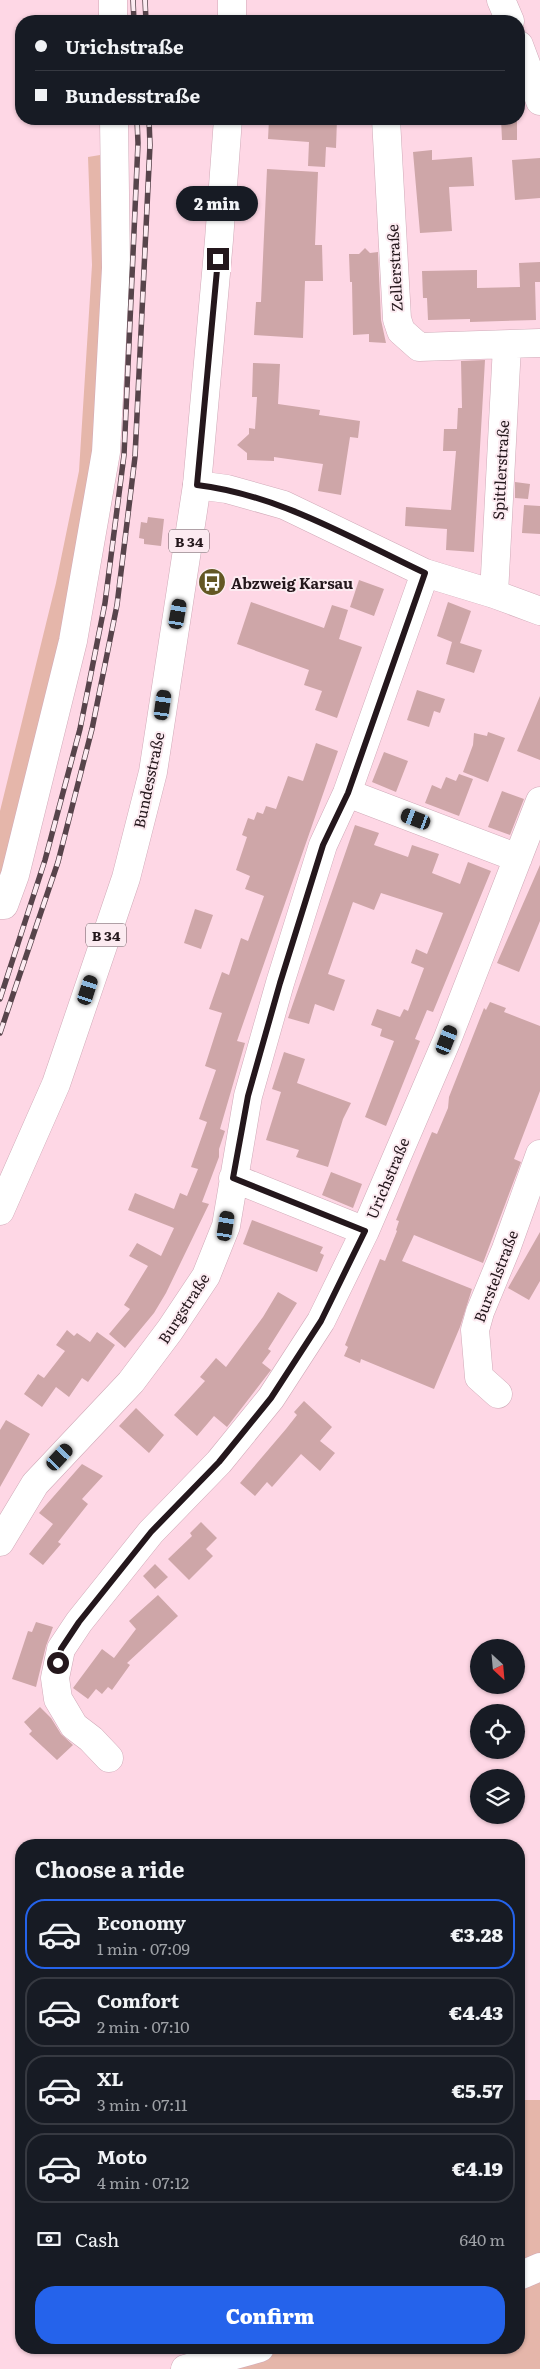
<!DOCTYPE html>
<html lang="en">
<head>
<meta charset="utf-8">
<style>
  :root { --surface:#171b24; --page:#242831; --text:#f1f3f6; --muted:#9ea1a6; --line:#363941; --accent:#2563eb }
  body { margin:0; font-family:Literata,serif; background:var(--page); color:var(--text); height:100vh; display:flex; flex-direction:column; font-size:19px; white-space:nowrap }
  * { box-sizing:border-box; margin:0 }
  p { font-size:16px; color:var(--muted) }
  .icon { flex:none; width:28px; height:28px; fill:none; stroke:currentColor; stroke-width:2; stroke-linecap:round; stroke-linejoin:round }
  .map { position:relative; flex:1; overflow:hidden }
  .sheet { position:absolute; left:15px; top:1839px; width:510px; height:515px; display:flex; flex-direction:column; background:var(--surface); border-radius:20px; box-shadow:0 1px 4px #0004 }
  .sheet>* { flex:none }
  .guide { position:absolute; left:15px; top:15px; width:510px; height:110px; border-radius:20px; box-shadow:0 1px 4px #0004; display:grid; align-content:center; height:110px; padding:0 20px; background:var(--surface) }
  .needle { width:32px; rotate:154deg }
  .fabs { position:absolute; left:470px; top:1639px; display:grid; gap:10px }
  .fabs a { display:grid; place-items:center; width:55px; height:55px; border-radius:50%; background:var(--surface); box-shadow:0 1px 4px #0004; font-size:25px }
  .end { position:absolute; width:22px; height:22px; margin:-11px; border:6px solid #24171c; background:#fff; box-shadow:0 0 0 2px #fff }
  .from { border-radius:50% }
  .bubble { position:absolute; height:35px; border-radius:18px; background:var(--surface); box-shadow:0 1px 4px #0004; font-size:16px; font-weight:800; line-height:35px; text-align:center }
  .car { position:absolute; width:15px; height:30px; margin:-15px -8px; border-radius:6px; box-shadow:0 0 4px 1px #0007; background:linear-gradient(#222 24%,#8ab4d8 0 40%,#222 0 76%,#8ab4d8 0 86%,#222 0) }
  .guide b { display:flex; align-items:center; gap:18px; height:48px; font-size:19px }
  .guide b+b { border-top:1px solid var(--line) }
  .guide i { width:12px; height:12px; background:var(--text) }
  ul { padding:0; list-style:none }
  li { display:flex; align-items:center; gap:15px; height:70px; margin:0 10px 8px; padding:0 10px; border:2px solid var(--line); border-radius:20px }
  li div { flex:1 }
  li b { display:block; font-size:19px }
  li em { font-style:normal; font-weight:800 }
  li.active { border-color:var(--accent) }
  li>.icon { width:45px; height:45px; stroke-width:1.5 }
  h2 { padding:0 20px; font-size:22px; line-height:60px }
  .pay { display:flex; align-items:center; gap:12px; height:55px; padding:0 20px; font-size:19px }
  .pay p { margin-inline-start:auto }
  .primary-button { display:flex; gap:10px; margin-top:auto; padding:10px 20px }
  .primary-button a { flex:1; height:58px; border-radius:20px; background:var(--accent); color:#fff; font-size:20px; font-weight:800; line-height:58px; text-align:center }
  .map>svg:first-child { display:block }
  .green { fill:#e5b6aa }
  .building { fill:#cea6a8 }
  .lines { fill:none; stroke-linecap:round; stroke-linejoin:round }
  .minor-casing { stroke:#d0aab8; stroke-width:29 }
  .major-casing { stroke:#d0aab8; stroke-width:29 }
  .minor { stroke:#fff; stroke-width:28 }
  .major { stroke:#fff; stroke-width:28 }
  .rail-casing { stroke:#57444b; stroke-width:5.5 }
  .rail { stroke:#fcebf1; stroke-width:4; stroke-dasharray:11; stroke-linecap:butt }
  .route { stroke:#24171c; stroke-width:6 }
  .labels { text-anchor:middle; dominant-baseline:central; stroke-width:4; stroke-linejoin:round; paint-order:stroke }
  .shield { fill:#fcebf1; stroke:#65575c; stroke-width:1 }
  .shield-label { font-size:14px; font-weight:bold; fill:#24171c }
  .street-label { font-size:15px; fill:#24171c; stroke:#fcebf1 }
  .poi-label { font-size:15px; font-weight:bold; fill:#24171c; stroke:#fcebf1; text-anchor:start }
</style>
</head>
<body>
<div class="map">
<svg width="540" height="2369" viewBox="0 0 540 2369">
  <rect width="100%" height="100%" fill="#fed7e5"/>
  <path class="green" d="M 106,154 L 107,322 L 88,528 L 0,884 L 0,811 L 56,583 L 79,471 L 92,265 L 88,157 Z
    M 519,2100 L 540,2100 L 540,2369 L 193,2369 L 208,2348 L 519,2348 Z"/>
  <path class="building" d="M 269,119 L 337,119 L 336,148 L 326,147 L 325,167 L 308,166 L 309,142 L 268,139 Z
    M 501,119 L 517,119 L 517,140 L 502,140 Z
    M 432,150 L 432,160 L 472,157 L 474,186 L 449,187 L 452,231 L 420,233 L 413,152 Z
    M 540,158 L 540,198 L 515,200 L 512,160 Z
    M 267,169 L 318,172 L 315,245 L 322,245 L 323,281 L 305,281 L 303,338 L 254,335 L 256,302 L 261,302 Z
    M 365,248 L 370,253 L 378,252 L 381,320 L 386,343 L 369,342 L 369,334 L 353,335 L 352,282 L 350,282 L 349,254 L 359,254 Z
    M 540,262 L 540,282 L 535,282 L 536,320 L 470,322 L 470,319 L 428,320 L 427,298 L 423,298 L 422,271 L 477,270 L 477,288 L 520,287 L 519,263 Z
    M 485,360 L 474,552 L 446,550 L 447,529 L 405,526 L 406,507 L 451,510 L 456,451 L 443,451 L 444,429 L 457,429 L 458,408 L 462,408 L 461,361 Z
    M 253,363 L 280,364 L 278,404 L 320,410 L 319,415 L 360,421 L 358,438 L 350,437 L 341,495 L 318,491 L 323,464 L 274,457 L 274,461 L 247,460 L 247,453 L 237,445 L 249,434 L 249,428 L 255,429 L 257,397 L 252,397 Z
    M 515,482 L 530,484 L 528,499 L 515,498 Z
    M 524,505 L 540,506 L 540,534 L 522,533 Z
    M 148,517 L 164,519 L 161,546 L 144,544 L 144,539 L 139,538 L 141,522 L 147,523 Z
    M 359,580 L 384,589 L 374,616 L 350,607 Z
    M 251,602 L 324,628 L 332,605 L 348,610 L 339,639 L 362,647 L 337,718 L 315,710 L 322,691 L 304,685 L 309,670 L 237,644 Z
    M 448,602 L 471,611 L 460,643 L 482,650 L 474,673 L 446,664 L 452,642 L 437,636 Z
    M 417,690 L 445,699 L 440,713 L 434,711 L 429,727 L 407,720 Z
    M 540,696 L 540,760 L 517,751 Z
    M 488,732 L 505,738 L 488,782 L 463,772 L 473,745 L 474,733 L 487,736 Z
    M 316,743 L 338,751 L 237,1041 L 245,1043 L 220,1129 L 225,1131 L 219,1149 L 219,1157 L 202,1202 L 209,1204 L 166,1293 L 154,1313 L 125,1348 L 109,1334 L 130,1309 L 124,1305 L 148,1266 L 129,1256 L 137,1243 L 161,1256 L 174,1228 L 128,1210 L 135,1193 L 174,1209 L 180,1193 L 187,1196 L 198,1169 L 191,1167 L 207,1122 L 199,1119 L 216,1070 L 205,1066 L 222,1013 L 209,1009 L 222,972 L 229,975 L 241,938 L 248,941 L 264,896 L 245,889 L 250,876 L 236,870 L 247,837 L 242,835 L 248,818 L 254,820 L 257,812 L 263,814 L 266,806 L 276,809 L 288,776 L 303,781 Z
    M 384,752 L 408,761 L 396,792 L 372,782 Z
    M 459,774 L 473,779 L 459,816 L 425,803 L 432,785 L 441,789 L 446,777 L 456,781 Z
    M 502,791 L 524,799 L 510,835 L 488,827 Z
    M 355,825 L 379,833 L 374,845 L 408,857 L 412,845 L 439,854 L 432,873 L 460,884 L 468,862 L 491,871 L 433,1012 L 427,1010 L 415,1039 L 420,1041 L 386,1126 L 365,1117 L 394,1041 L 380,1036 L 382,1029 L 371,1025 L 377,1009 L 400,1017 L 404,1009 L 408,1011 L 424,968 L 411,963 L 416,949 L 427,954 L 443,913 L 381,893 L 374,910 L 353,902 L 328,974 L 345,980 L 334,1011 L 315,1004 L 309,1024 L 288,1018 Z
    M 540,865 L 540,921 L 519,972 L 497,963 Z
    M 195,909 L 213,915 L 201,949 L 184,943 Z
    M 490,1002 L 506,1008 L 504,1012 L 540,1026 L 540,1091 L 514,1159 L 521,1162 L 483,1263 L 414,1235 L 402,1261 L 472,1289 L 460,1327 L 434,1389 L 361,1359 L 360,1363 L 344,1356 L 348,1347 L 345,1345 L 380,1259 L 385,1261 L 397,1231 L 396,1230 L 399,1221 L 396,1220 L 414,1175 L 432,1132 L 437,1134 L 448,1108 L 449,1097 L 484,1008 L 486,1010 Z
    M 284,1052 L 305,1059 L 297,1083 L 351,1103 L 343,1119 L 328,1167 L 296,1157 L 299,1150 L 266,1140 L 281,1092 L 272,1089 Z
    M 331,1172 L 362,1184 L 353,1208 L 322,1195 Z
    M 252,1220 L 323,1247 L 320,1253 L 324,1255 L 317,1272 L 243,1244 Z
    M 540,1232 L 540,1281 L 529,1300 L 508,1288 Z
    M 278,1292 L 297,1303 L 268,1349 L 271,1351 L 262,1363 L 271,1370 L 227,1427 L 214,1416 L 197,1436 L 174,1415 L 205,1381 L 200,1377 L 216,1358 L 226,1367 L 263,1317 Z
    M 67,1330 L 74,1336 L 77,1333 L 90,1342 L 97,1332 L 115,1345 L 88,1382 L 82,1378 L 69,1397 L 56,1387 L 42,1407 L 24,1394 L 38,1374 L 44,1378 L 65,1351 L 56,1345 Z
    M 304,1401 L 332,1427 L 320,1441 L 335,1453 L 320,1471 L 301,1454 L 272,1487 L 267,1482 L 255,1496 L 240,1483 L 286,1429 L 297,1415 L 294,1412 Z
    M 136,1408 L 164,1435 L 149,1453 L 119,1426 Z
    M 6,1420 L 30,1434 L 0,1487 L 0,1430 Z
    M 82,1464 L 103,1476 L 82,1499 L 88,1504 L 58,1542 L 61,1544 L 43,1565 L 29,1554 L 53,1524 L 39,1513 Z
    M 201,1522 L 217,1538 L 206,1549 L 213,1556 L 189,1580 L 168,1559 L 192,1536 L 190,1533 Z
    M 155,1564 L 168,1577 L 155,1589 L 143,1576 Z
    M 158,1595 L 178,1616 L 127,1663 L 130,1665 L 112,1690 L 108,1687 L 102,1694 L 96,1689 L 88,1699 L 73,1688 L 102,1649 L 114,1658 L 136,1629 L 129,1621 Z
    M 36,1622 L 53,1627 L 46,1646 L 36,1687 L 12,1679 L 28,1631 L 32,1632 Z
    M 40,1707 L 51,1718 L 61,1734 L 73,1745 L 57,1760 L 29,1734 L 32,1731 L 24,1722 Z"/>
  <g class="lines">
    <g class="minor-casing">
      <path id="minor" d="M 113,0 L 113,21
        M 501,0 L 510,21
        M 519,45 L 540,101
        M 386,119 L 397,319 L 401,331 L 419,347 L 540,343
        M 197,485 L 227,489 L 284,505 L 425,573 L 494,594 L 540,611
        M 494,594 L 507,346
        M 347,793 L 518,858
        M 0,905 L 4,905 L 15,875 L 73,641 L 106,452 L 116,268 L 114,119
        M 233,1178 L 365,1231
        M 498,1394 L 479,1377 L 475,1330 L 480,1312 L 506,1249 L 540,1154
        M 0,1542 L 35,1484 L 131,1382 L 170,1330 L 206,1276 L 226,1226 L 248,1096 L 280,983 L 323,845 L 347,793 L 425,573
        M 109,1758 L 91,1739 L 74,1726 L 58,1699 L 55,1678 L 61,1649 L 79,1622 L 151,1532 L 219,1462 L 271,1398 L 321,1321 L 365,1231 L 447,1040 L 540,801
        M 519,2276 L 540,2267
        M 185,2369 L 260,2348"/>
    </g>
    <g class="major-casing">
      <path id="major" d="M 232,21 L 232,0
        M 0,1211 L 56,1084 L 126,878 L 153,772 L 197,485 L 219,240 L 228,119"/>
    </g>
    <use href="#minor" class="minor"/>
    <use href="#major" class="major"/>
    <g class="rail-casing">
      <path id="rail" d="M 133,0 L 134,21
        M 145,0 L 146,21
        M 0,999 L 45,860 L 80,729 L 105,603 L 124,455 L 138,143 L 137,119
        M 0,1033 L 58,862 L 92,729 L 117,605 L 135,457 L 150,145 L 149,119"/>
    </g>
    <use href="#rail" class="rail"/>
  </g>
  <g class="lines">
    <path class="route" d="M 58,1663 L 61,1649 L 79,1622 L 151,1532 L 219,1462 L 271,1398 L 321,1321 L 365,1231 L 233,1178 L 248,1096 L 280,983 L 323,845 L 348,793 L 425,573 C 351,538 279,495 197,485 L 218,259"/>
  </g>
  <defs>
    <g id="bus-disc" transform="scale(1.4375)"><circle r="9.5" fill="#635723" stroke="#fcebf1"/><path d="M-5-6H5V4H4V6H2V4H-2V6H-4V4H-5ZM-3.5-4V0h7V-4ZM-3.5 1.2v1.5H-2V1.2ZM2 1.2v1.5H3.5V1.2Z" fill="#fff"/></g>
  </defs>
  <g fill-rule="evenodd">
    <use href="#bus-disc" x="212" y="582"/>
  </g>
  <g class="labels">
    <g class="shield">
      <rect x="169" y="529.5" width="40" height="23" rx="4"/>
      <rect x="86" y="923.5" width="40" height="23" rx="4"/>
    </g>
    <g class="shield-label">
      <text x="189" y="541">B 34</text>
      <text x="106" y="935">B 34</text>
    </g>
    <g class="street-label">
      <text transform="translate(394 268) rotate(-93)">Zellerstraße</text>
      <text transform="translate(500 470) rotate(-87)">Spittlerstraße</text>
      <text transform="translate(148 780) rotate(-78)">Bundesstraße</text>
      <text transform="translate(387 1178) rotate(-67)">Urichstraße</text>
      <text transform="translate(495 1276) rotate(-69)">Burstelstraße</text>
      <text transform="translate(183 1308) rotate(-57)">Burgstraße</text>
    </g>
    <g class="poi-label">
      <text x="231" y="582">Abzweig Karsau</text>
    </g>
  </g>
</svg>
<div class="fabs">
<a><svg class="needle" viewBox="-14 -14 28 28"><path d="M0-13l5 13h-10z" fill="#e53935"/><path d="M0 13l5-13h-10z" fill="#9ea1a6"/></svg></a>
<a><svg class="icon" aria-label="locate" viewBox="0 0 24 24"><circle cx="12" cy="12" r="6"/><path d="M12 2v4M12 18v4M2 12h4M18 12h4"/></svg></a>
<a><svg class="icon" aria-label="layers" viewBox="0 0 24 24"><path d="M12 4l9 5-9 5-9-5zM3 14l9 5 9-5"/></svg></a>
</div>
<i class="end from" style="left:58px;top:1663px"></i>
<i class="end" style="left:218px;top:259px"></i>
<div class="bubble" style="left:176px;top:186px;width:82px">2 min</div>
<i class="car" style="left:178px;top:614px;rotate:10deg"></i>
<i class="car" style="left:163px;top:705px;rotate:8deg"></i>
<i class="car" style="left:416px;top:819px;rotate:291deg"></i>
<i class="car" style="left:88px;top:990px;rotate:18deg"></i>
<i class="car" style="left:447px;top:1040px;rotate:22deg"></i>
<i class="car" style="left:226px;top:1226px;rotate:9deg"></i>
<i class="car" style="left:60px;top:1457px;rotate:43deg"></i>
<div class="guide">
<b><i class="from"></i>Urichstraße</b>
<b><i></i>Bundesstraße</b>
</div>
<section class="sheet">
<h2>Choose a ride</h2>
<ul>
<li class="active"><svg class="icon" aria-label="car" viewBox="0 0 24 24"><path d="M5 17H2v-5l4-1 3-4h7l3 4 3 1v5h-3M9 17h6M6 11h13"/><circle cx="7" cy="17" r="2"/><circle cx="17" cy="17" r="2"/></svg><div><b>Economy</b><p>1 min · 07:09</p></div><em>€3.28</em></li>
<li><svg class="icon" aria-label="car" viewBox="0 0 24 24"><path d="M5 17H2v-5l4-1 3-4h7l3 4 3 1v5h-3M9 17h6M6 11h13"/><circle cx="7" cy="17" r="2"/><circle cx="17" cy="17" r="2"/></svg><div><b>Comfort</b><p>2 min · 07:10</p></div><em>€4.43</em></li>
<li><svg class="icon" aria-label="car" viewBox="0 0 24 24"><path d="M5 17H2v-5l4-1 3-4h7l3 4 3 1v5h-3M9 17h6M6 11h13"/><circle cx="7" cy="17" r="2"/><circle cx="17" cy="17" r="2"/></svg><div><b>XL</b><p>3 min · 07:11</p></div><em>€5.57</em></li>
<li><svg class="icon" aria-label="car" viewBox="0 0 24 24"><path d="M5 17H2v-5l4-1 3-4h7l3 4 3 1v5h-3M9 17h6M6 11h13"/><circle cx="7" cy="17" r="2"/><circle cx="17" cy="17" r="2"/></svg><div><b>Moto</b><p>4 min · 07:12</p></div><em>€4.19</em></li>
</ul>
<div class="pay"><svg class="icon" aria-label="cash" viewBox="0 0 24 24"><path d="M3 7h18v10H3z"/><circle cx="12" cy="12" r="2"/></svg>Cash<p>640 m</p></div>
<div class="primary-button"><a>Confirm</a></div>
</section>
</div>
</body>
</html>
